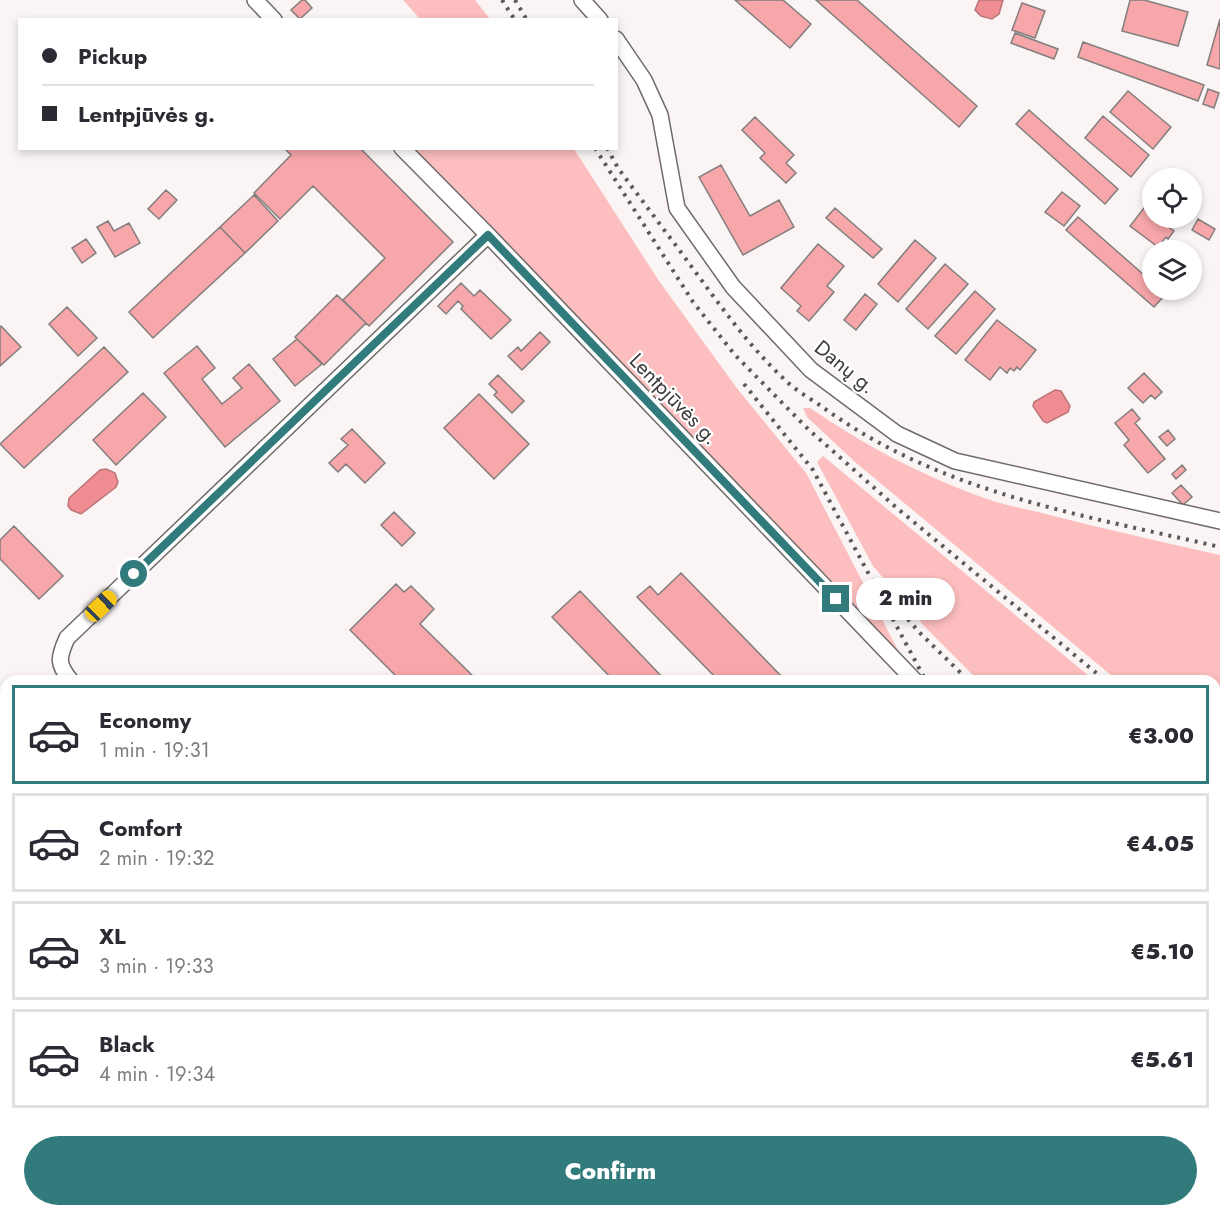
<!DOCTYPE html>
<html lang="en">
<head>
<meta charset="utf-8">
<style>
  :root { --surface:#fff; --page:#f2f2f3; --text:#2b2b33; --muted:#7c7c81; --line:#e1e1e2; --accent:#327b7d }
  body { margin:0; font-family:Jost,sans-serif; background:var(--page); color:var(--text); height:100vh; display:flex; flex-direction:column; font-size:22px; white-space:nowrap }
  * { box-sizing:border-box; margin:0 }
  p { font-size:20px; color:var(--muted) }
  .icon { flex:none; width:33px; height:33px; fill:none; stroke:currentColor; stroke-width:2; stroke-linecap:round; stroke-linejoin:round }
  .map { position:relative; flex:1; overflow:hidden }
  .side { position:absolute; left:0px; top:675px; width:1221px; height:542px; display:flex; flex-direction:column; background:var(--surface); border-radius:18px 18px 0 0; box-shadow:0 3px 9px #0003 }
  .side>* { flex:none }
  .hud { position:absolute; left:18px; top:18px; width:600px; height:132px; border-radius:0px; box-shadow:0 3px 9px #0003; display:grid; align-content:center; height:132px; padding:0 24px; background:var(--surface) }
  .fabs { position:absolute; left:1142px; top:168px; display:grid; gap:12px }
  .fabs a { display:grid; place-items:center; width:60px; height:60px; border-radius:50%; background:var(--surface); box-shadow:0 3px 9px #0003; font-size:30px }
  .end { position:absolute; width:27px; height:27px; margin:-14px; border:8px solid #327b7d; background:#fff; box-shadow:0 0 0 3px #fff }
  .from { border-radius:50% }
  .bubble { position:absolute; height:42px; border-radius:21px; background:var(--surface); box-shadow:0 3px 9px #0003; font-size:20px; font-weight:800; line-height:42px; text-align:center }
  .car { position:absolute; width:18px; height:36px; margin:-18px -9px; border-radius:8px; box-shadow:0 0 4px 2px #0007; background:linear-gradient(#f5c518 24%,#345 0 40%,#f5c518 0 76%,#345 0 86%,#f5c518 0) }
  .hud b { display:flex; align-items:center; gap:21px; height:57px; font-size:22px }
  .hud b+b { border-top:2px solid var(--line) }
  .hud i { width:15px; height:15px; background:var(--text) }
  ul { padding:10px 0 0; list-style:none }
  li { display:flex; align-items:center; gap:18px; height:99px; margin:0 12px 9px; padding:0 12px; border:3px solid var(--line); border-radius:0px }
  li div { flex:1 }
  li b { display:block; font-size:22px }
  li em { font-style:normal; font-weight:800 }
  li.on { border-color:var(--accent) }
  li>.icon { width:54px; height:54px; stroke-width:1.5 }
  .primary-button { display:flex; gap:12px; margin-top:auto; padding:12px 24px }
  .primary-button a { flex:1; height:69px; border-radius:36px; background:var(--accent); color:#fff; font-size:24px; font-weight:800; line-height:69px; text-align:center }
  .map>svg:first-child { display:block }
  .green { fill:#fcbebf }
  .water { fill:#f08d92; stroke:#bb7578; stroke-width:1.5 }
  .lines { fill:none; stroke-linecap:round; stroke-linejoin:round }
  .stream { stroke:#bb7578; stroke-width:4 }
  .building { fill:#f7a6a9; stroke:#837e7e; stroke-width:1.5 }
  .minor-casing { stroke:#706b6b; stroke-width:18 }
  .path { stroke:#b0abab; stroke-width:2; stroke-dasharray:4.5 3; stroke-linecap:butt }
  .minor { stroke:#fff; stroke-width:15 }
  .rail { stroke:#5c5959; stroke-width:4; stroke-dasharray:3 6; stroke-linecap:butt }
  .route { stroke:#327b7d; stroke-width:8 }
  .labels { text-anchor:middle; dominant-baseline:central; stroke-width:4.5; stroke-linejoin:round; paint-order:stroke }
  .street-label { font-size:21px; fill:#3f3c3c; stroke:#fff }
</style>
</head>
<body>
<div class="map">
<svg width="1220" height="1216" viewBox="0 0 1220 1216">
  <rect width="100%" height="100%" fill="#faf4f4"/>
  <path class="green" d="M 403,0 L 475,0 L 490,19 L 420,19 Z
    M 413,149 L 574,149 L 659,281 L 736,387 L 806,473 L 901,656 Z
    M 803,408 L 810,408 C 864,445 922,476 984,498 C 1004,505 1026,509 1046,514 C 1104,529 1162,542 1220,555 L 1220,766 L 1215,761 L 1215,681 L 1118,681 L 855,462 L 807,417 Z
    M 823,456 L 1095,681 L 979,681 L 925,627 L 873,566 L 817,462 Z
    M 1215,780 L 1220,784 L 1220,906 L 1215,901 Z"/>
  <path class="water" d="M 979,0 L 1003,0 L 999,14 L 992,19 L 981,16 L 975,10 Z
    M 1055,390 L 1061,391 L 1070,406 L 1068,412 L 1047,423 L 1043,421 L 1033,406 L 1034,402 Z
    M 106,469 L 115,473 L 118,482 L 116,487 L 81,514 L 71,510 L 68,506 L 69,498 L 100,470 Z"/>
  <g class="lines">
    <path class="stream" d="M 1215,700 L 1220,695"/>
  </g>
  <path class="building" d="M 302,0 L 305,0 L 312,8 L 300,19 L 291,10 Z
    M 735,0 L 783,0 L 811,24 L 790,48 Z
    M 816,0 L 857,0 L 977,106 L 959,127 Z
    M 1130,0 L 1144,0 L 1188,12 L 1178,46 L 1122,31 Z
    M 1022,3 L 1045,11 L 1035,38 L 1012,30 Z
    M 1220,19 L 1220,69 L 1207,65 Z
    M 1015,33 L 1058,49 L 1054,59 L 1011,43 Z
    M 1083,42 L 1204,85 L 1198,101 L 1078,57 Z
    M 1208,89 L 1219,93 L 1214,108 L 1203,104 Z
    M 1128,91 L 1171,127 L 1153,149 L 1110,112 Z
    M 1029,110 L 1118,189 L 1105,204 L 1016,124 Z
    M 1103,116 L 1149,155 L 1131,177 L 1085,138 Z
    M 755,117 L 794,155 L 786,163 L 796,173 L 786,183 L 760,158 L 765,153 L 742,130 Z
    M 284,148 L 360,148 L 453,242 L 369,326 L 343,300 L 385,258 L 313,186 L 280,219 L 254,193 L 291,155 Z
    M 721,165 L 750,216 L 779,200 L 794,227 L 743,255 L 699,177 Z
    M 166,190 L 177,200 L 159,219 L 148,209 Z
    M 1062,192 L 1080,206 L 1064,226 L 1045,212 Z
    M 254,195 L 278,221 L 245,253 L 220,227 Z
    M 835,208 L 882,249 L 873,258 L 826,218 Z
    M 1144,208 L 1152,214 L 1152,218 L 1156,218 L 1174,231 L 1168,239 L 1166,237 L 1158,247 L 1130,226 Z
    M 1078,217 L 1152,282 L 1152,290 L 1160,290 L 1166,294 L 1154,307 L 1066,230 Z
    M 1198,219 L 1215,229 L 1209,240 L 1192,230 Z
    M 108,221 L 114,231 L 129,223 L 140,243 L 115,257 L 97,227 Z
    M 220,227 L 245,253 L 153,338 L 129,312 Z
    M 86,239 L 96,253 L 82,263 L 72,248 Z
    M 915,240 L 936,258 L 898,302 L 878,284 Z
    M 818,244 L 844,266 L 827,286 L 834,292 L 809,321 L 797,311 L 801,306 L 781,288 Z
    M 945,264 L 968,284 L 928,329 L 906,309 Z
    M 461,283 L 474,296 L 480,290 L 511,320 L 491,339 L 461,309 L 463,306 L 458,301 L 446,314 L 438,306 Z
    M 975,291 L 995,309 L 956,354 L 935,336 Z
    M 865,294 L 877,304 L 856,330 L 844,320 Z
    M 337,295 L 366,323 L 324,365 L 295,337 Z
    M 67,307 L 97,338 L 78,356 L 49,324 Z
    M 997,320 L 1036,350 L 1020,370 L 1017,367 L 1014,371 L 1010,368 L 1007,373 L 1000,367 L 990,380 L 965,360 Z
    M 1,326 L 21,347 L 0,366 L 0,327 Z
    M 540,332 L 550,342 L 522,370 L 508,356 L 518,347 L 521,351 Z
    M 297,339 L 322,364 L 295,386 L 273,359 Z
    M 197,346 L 215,368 L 202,379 L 222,404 L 242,388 L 233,378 L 249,364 L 280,401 L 225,447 L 164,373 Z
    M 104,347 L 128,372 L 24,468 L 0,444 Z
    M 1144,373 L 1162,392 L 1155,399 L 1151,395 L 1143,403 L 1128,388 Z
    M 498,375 L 524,401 L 512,413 L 494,395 L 497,392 L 489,384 Z
    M 143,393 L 166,417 L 116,465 L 93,440 Z
    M 479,394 L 529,444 L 494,479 L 444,428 Z
    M 1132,409 L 1140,419 L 1135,423 L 1165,459 L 1148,473 L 1124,445 L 1129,440 L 1115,423 Z
    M 352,429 L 385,463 L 365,483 L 346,464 L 338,472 L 329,463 L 348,445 L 341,439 Z
    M 1168,430 L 1175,439 L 1167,446 L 1159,437 Z
    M 1182,465 L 1186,470 L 1176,479 L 1172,474 Z
    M 1181,485 L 1192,497 L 1183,505 L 1172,493 Z
    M 394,512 L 415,533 L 402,546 L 381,525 Z
    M 14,526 L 63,576 L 39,599 L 0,559 L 0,540 Z
    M 681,573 L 786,681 L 719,681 L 637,597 L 650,586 L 658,595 Z
    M 396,584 L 404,592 L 411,586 L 434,609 L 420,624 L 478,681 L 401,681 L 350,630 Z
    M 580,591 L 666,681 L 614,681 L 552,617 Z"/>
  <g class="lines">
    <g class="minor-casing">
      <path id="minor" d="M 255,0 L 274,20
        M 582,0 L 600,20
        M 616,39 L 644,80 L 660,115 L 677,208 L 733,287 L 811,370 L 897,434 L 955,461 L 1220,521
        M 402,148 L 488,235 L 915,681
        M 71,681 C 57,664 58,658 67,638 L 488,235
        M 1215,1004 L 1220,1010
        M 0,1022 L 6,1012
        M 1004,1216 L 1004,1210"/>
    </g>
    <path class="path" d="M 0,1085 L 6,1091
      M 116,1210 L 120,1216
      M 875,1210 L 887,1216"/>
    <use href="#minor" class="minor"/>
    <path class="rail" d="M 502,0 L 515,20
      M 515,0 L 527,20
      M 595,148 L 693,302 L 735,355 L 808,429 L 898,509 L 1106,681
      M 607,148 L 618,168 C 643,202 669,236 694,270 C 722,308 749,346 784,379 C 795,390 811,399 824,408 C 941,493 1082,515 1220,547
      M 744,384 L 813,470 L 926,681
      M 884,592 L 920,633 L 969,681
      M 1215,771 L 1220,775
      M 1215,907 L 1220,912
      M 987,1210 L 995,1216
      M 1211,1210 L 1215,1216"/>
  </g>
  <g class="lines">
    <path class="route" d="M 134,574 L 488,235 L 836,599"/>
  </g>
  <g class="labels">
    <g class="street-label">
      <text transform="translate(845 367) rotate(39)">Danų g.</text>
      <text transform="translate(674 399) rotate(46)">Lentpjūvės g.</text>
    </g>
  </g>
</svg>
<div class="fabs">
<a><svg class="icon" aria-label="locate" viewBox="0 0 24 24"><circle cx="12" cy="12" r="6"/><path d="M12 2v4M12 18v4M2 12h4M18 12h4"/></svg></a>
<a><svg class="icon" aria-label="layers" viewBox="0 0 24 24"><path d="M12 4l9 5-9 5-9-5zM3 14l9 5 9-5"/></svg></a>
</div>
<i class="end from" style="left:134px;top:574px"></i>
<i class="end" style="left:836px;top:599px"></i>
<div class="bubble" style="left:856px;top:578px;width:99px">2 min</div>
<i class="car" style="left:101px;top:606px;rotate:46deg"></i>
<div class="hud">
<b><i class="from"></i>Pickup</b>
<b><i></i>Lentpjūvės g.</b>
</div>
<section class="side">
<ul>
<li class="on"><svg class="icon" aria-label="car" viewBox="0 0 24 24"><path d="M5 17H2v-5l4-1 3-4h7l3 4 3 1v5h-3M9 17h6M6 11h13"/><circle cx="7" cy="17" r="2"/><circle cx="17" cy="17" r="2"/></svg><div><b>Economy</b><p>1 min · 19:31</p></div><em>€3.00</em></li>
<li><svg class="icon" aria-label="car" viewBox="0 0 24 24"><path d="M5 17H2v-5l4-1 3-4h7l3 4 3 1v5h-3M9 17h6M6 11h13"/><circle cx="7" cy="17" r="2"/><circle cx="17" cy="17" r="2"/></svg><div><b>Comfort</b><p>2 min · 19:32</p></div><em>€4.05</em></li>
<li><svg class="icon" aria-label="car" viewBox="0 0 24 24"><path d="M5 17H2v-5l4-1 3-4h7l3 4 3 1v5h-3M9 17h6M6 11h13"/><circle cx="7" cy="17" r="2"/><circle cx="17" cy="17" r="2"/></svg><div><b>XL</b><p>3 min · 19:33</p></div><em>€5.10</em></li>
<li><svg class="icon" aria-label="car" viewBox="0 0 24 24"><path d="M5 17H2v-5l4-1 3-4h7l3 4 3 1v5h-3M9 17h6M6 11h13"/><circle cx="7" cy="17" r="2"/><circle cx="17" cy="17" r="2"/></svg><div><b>Black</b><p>4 min · 19:34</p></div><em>€5.61</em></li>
</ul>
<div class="primary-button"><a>Confirm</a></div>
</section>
</div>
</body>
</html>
